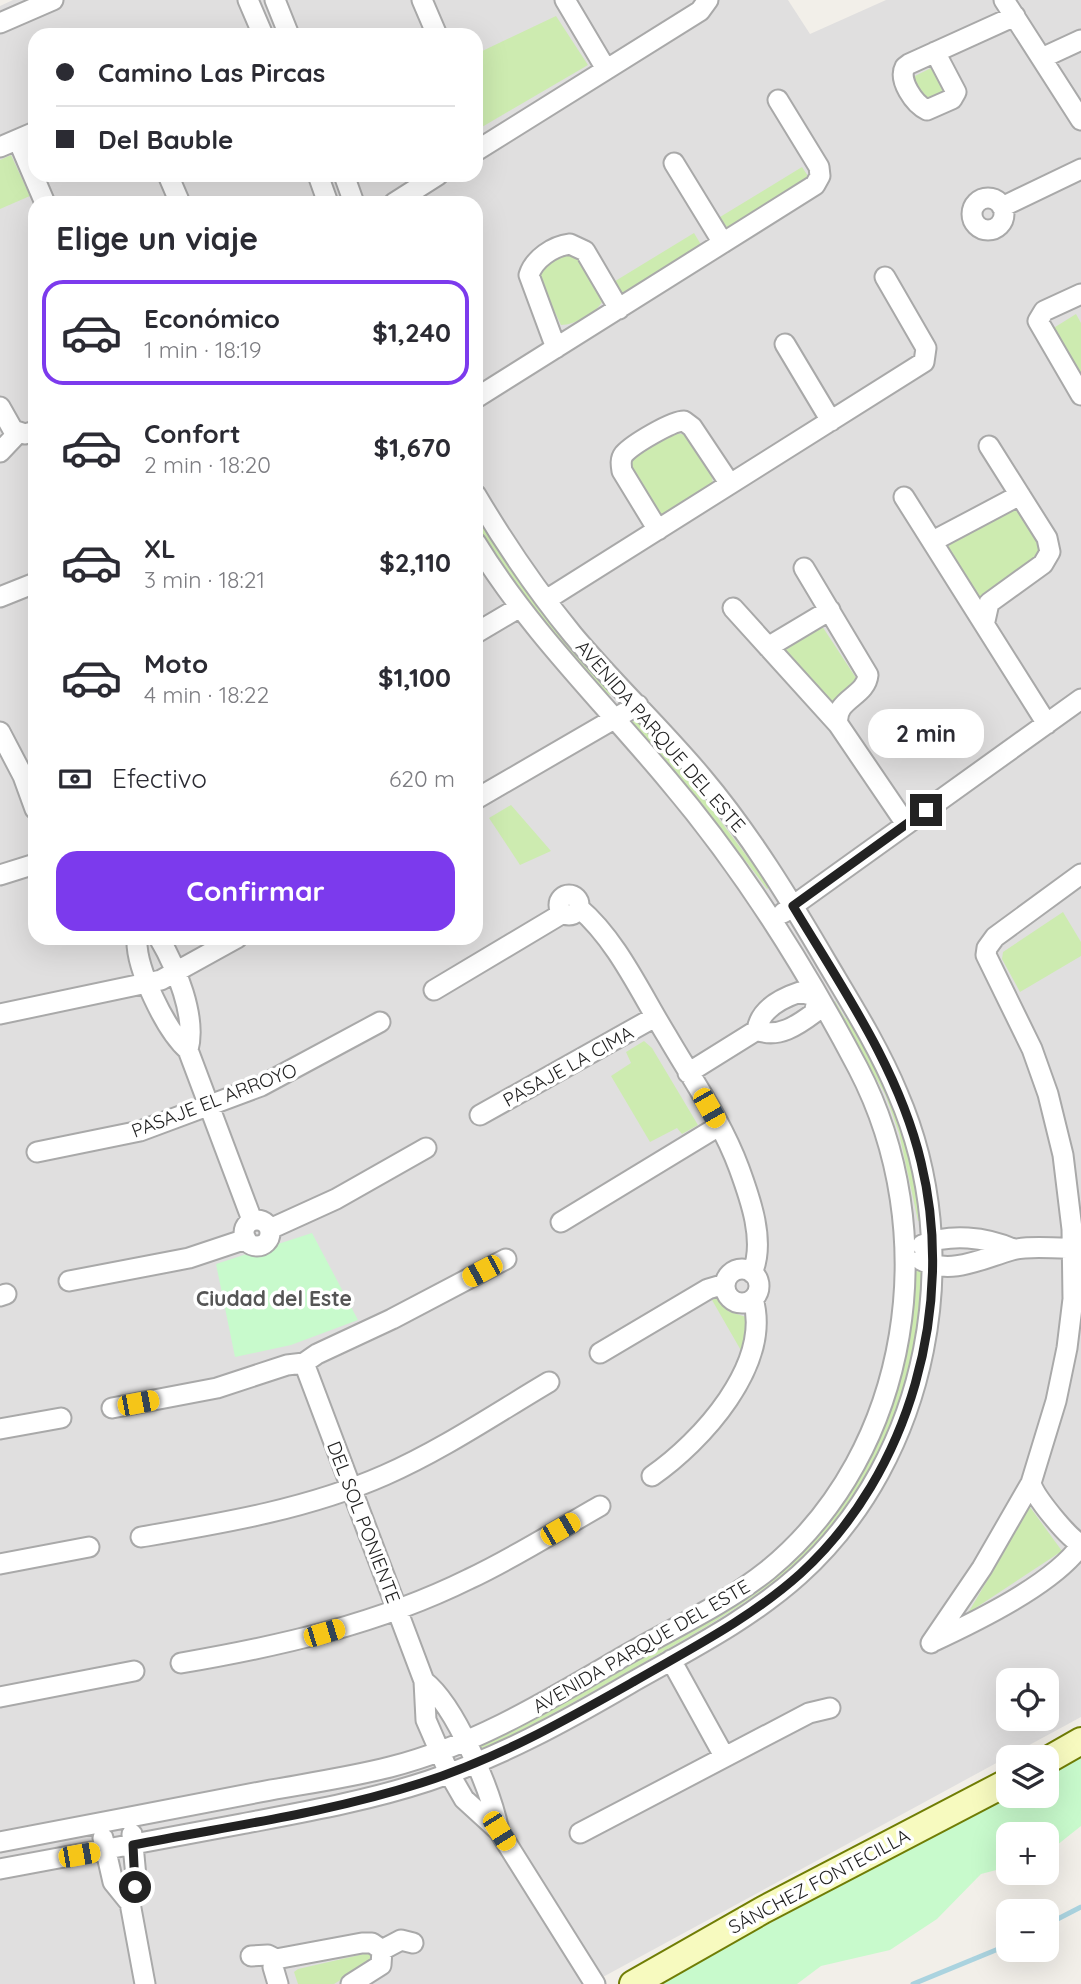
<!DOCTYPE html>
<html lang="es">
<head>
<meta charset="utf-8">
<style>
  :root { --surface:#fff; --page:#f7f7f7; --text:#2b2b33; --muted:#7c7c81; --line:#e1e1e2; --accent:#7c3aed }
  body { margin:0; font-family:Quicksand,sans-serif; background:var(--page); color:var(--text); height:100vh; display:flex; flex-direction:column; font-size:26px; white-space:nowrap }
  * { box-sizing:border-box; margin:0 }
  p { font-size:23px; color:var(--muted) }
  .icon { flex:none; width:38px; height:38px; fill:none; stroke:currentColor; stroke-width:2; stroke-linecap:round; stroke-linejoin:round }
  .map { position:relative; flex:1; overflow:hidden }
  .panel { position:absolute; left:28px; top:196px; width:455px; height:749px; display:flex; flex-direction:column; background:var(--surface); border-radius:21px; box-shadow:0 7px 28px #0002 }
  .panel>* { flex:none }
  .banner { position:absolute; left:28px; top:28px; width:455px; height:154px; border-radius:21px; box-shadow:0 7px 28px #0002; display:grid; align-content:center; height:154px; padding:0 28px; background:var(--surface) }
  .buttons { position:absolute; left:996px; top:1668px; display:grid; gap:14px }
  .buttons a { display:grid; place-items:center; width:63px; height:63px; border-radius:14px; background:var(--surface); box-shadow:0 7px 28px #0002; font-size:35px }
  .end { position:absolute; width:32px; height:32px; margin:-16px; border:9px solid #222; background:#fff; box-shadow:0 0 0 4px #fff }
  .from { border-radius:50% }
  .bubble { position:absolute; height:49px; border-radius:21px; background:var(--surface); box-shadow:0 7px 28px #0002; font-size:23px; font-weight:700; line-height:49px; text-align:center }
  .car { position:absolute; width:21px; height:42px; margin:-21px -10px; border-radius:9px; box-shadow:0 0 5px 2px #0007; background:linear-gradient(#f5c518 24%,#345 0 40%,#f5c518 0 76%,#345 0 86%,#f5c518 0) }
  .banner b { display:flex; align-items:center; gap:24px; height:66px; font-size:26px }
  .banner b+b { border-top:2px solid var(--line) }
  .banner i { width:18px; height:18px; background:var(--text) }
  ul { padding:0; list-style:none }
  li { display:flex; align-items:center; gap:21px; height:105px; margin:0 14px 10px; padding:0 14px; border:4px solid transparent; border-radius:21px }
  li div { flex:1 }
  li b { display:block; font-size:26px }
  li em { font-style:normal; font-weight:700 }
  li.current { border-color:var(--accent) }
  li>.icon { width:63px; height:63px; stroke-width:1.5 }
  h2 { padding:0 28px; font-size:32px; line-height:84px }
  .pay { display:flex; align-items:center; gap:18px; height:77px; padding:0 28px; font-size:26px }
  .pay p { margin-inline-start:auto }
  .action { display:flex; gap:14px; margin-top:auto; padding:14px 28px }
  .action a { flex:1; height:80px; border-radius:21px; background:var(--accent); color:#fff; font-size:28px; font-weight:700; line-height:80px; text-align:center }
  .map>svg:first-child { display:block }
  .residential { fill:#e0dfdf; fill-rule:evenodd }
  .grass { fill:#cdebb0 }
  .park { fill:#c8facc }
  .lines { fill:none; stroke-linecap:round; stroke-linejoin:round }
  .stream { stroke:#aad3df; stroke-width:5 }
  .street-casing { stroke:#a9a9a9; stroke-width:23 }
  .secondary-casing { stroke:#707d05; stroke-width:30 }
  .street { stroke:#fff; stroke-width:19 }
  .secondary { stroke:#f7fabf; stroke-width:26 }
  .route { stroke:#222; stroke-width:9 }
  .labels { text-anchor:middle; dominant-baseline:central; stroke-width:7; stroke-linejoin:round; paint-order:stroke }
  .street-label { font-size:19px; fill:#222; stroke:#fff }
  .neighbourhood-label { font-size:21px; font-weight:bold; fill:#555; stroke:#fff }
</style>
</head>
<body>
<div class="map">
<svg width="1081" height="1984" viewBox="0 0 1081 1984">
  <rect width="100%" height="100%" fill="#f2efe9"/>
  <path class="residential" d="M 13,0 L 788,0 L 810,34 L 886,0 L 1081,0 L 1081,1717 L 590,1984 L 0,1984 L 0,6 ZM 35,35 L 476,35 L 476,175 L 35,175 ZM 35,203 L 476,203 L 476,938 L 35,938 ZM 1008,1680 L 1046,1680 L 1046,1718 L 1008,1718 Z"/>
  <path class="grass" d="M 556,16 L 588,65 L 482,127 L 476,112 L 476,54 Z
    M 931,68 L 945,93 L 926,104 L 911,78 Z
    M 11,155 L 30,196 L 0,209 L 0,160 Z
    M 802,167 L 810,179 L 730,232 L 720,217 Z
    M 694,233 L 703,248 L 621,298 L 612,283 Z
    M 576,249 L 604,298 C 599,312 575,325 561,325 L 539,279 L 542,262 Z
    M 1076,314 L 1081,323 L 1081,376 L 1052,329 Z
    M 671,432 L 686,435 L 711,473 L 713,483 L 707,490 L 668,515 L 661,516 C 647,506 632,478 631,461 Z
    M 1011,507 L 1020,507 L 1042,545 L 1043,557 L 987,598 L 977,596 L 948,550 L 951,540 Z
    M 476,510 L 612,692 L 611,695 L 604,694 L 550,632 L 508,574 L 476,526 Z
    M 822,626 L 858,681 L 830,703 L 784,648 Z
    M 636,716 L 665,747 L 770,887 L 767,889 L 698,799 L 658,752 L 632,729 L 631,720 Z
    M 511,805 L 551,851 L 520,865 L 489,818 Z
    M 1063,912 L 1081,942 L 1081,956 L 1020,992 L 1002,959 L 1003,952 Z
    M 835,1001 L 845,1018 L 851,1020 L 892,1092 L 905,1130 L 921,1221 L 918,1221 L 899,1133 L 885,1094 L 833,1003 Z
    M 644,1041 L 652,1048 L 698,1125 L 682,1134 L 677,1128 L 650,1142 L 611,1076 L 631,1063 L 626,1052 Z
    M 920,1270 L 923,1271 C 926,1310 916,1353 904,1390 C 854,1544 771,1591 638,1666 C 583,1697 531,1727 474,1753 L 470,1745 L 705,1619 L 850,1482 L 911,1297 L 915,1272 Z
    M 716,1298 L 728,1311 L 746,1317 L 751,1324 L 743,1354 L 712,1300 Z
    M 1027,1503 L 1062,1551 L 968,1613 L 1003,1554 Z
    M 377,1951 L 375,1959 L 334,1984 L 298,1984 L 294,1972 L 298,1969 Z"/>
  <path class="park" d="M 312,1233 L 358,1320 L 291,1345 L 235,1357 L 216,1264 Z
    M 1081,1751 L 1081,1826 L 1047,1853 L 1046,1834 L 1008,1834 L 1008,1867 L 981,1874 L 937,1919 L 890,1950 L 821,1966 L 797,1984 L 663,1984 L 703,1959 L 1008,1796 L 1046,1796 L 1047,1771 Z"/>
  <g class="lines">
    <path class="stream" d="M 1046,1925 L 1081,1907
      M 913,1984 L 1008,1945"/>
    <g class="street-casing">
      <path id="street" d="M 248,0 L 263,35
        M 275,0 L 289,35
        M 422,0 L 437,35
        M 565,0 L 606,69
        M 1004,0 L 1081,120
        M 0,23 L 53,0
        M 935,52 L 956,92 L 952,99 L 927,110 C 914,104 898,80 905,67 L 909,64 L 1015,16
        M 1042,58 L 1081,40
        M 18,140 L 45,203
        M 0,147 L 35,132
        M 476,151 L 700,11 L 708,0
        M 674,163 L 723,243
        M 168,175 L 180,203
        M 318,175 L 328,203
        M 344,175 L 354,203
        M972 214a16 16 0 1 1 32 0a16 16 0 1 1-32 0Z
        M 394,203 L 438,175
        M 1002,207 L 1081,169
        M 1081,294 L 1044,311 L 1038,321 L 1081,395
        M 785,344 L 831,421
        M 556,348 L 529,275 C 534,259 553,246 570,244 L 585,251 L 619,309
        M 476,398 L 815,185 L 820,176 L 819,167 L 778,100
        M 0,407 L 13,430 L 25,434 L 35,431
        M 0,452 L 18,433
        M 904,497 L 1047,724
        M 658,530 L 622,471 C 621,465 620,459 624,454 C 633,444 672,421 684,421 L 692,427 L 730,484
        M 933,541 L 1020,495
        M 804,568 L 868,675 C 866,697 834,699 838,724
        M 0,597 L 35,583
        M 546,600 L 924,362 L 926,348 L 885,277
        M 733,608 L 838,724 L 906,824
        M 985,621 L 989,603 L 1043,564 L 1050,552 L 1047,538 L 989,446
        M 476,633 L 520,607
        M 768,647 L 830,610
        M 0,732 L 23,776 L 35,809
        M 476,799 L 638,705
        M 1081,874 L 995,937 L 987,948 L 986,955 L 1032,1049 L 1048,1094 L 1063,1155 L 1072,1229 L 1073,1299 L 1067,1348 L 1056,1401 L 1031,1483 C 1034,1496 1069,1539 1081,1544
        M 0,875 L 35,864
        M559 905a10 10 0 1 1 20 0a10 10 0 1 1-20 0Z
        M 579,908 C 617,940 641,994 667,1036 C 692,1079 722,1122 739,1168 C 750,1198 766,1242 752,1273
        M 783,913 L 1081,699
        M 137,938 C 135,967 166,1031 188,1050 L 252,1220
        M 159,938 C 176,967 197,1017 188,1050
        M 434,990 L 563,913
        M 0,1014 L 161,980 L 237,938
        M 757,1030 C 778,1039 798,1025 814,1013 L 818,997
        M 688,1073 L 757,1030 C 760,1009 782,998 800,992 L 818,997
        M 480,1115 L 655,1017
        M 37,1152 L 140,1131 L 261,1086 L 380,1022
        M244 1233a13 13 0 1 1 26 0a13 13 0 1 1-26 0Z
        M 561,1222 L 719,1126
        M 270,1229 L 336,1199 L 426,1148
        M 922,1245 C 950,1233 986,1237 1013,1249
        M 921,1260 C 951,1276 983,1258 1012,1250 C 1030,1245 1055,1249 1073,1248
        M725 1286a17 17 0 1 1 34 0a17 17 0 1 1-34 0Z
        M 69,1281 L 189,1258 L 246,1239
        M 0,1296 L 6,1294
        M 600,1353 L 708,1289 L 725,1284
        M 304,1363 L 424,1681 L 426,1720 L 449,1773 L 464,1799 L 499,1831 L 595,1984
        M 112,1408 L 217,1388 L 287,1365 L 304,1363 L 317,1354 L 392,1319 L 506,1259
        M 0,1429 L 61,1418
        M 652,1476 C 701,1442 772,1365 753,1299
        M 141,1537 C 223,1523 308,1509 385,1475 C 442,1450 495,1414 549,1382
        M 0,1564 L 89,1547
        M 932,1642 C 975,1622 1054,1584 1081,1545
        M 931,1643 L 982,1568 L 1031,1483
        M 671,1660 L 724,1756
        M 181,1663 C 280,1646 378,1624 469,1579 C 514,1558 556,1531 600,1506
        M 424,1681 C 456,1706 491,1791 499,1831
        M 0,1697 L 134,1671
        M 580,1833 L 809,1713 L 830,1708
        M 132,1834 L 136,1877 L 130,1903 L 145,1984
        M 103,1838 L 113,1882 L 130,1903
        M 0,1842 C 87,1825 173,1809 260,1792 C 303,1784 347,1778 390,1767 C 473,1746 547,1701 619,1659 C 669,1630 723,1606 768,1570 C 913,1451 943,1231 858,1068 C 805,967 742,867 668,780 C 602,701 530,631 476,543
        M 0,1869 C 80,1854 161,1839 241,1824 C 304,1812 367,1801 428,1781 C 500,1757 564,1722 629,1684 C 687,1651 749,1620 799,1575 C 930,1457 967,1253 898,1094 C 879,1048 852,1005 827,963 C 789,898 750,834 702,777 C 661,728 614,684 573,635 C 537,591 505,544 476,495
        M 382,1950 L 401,1940 L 413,1943
        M 251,1956 L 268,1955 L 276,1959 L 362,1943 L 372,1943 L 382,1950
        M 276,1959 L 273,1967 L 278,1984
        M 351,1984 L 381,1965 L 382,1950"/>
    </g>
    <g class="secondary-casing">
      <path id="secondary" d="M 1046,1761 L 1081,1741
        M 633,1984 L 763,1910 L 1008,1782"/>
    </g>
    <use href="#street" class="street"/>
    <use href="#secondary" class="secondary"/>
  </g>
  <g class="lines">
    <path class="route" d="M 135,1887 L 133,1845 C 229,1826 328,1813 421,1783 C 497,1759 564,1721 633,1682 C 690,1649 751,1618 800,1574 C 911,1473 956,1305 921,1162 C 899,1069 841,986 793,906 L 926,810"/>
  </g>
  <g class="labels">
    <g class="street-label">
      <text transform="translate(661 736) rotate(49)">AVENIDA PARQUE DEL ESTE</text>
      <text transform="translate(568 1066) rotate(-29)">PASAJE LA CIMA</text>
      <text transform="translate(214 1100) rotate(-21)">PASAJE EL ARROYO</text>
      <text transform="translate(364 1522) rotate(69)">DEL SOL PONIENTE</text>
      <text transform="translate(641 1646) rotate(-30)">AVENIDA PARQUE DEL ESTE</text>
      <text transform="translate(819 1881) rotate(-28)">SÁNCHEZ FONTECILLA</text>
    </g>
    <g class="neighbourhood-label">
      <text x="274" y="1298">Ciudad del Este</text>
    </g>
  </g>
</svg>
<div class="buttons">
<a><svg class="icon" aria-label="locate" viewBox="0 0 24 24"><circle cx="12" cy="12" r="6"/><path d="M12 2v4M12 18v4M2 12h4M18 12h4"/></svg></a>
<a><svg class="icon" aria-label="layers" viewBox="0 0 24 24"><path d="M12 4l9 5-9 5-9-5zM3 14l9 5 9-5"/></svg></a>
<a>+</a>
<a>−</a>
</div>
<i class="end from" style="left:135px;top:1887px"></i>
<i class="end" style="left:926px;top:810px"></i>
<div class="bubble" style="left:868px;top:709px;width:116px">2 min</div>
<i class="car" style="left:709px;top:1108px;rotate:150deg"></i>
<i class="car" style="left:482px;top:1271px;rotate:242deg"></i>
<i class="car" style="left:138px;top:1403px;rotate:79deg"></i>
<i class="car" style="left:560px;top:1529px;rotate:60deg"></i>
<i class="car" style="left:324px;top:1633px;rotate:73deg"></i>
<i class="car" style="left:499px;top:1831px;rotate:148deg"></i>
<i class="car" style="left:79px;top:1855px;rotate:80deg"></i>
<div class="banner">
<b><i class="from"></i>Camino Las Pircas</b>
<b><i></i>Del Bauble</b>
</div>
<section class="panel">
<h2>Elige un viaje</h2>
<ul>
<li class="current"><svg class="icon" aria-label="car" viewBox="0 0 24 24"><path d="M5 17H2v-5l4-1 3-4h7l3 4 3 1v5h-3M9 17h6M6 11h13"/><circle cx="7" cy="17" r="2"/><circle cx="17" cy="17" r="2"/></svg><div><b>Económico</b><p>1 min · 18:19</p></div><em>$1,240</em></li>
<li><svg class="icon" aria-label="car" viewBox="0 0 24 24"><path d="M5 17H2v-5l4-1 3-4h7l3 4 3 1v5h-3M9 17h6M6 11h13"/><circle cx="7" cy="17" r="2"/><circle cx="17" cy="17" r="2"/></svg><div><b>Confort</b><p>2 min · 18:20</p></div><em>$1,670</em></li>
<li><svg class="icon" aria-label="car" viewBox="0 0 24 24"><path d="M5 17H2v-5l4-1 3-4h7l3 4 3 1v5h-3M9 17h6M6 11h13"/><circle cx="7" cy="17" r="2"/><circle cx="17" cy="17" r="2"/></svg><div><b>XL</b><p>3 min · 18:21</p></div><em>$2,110</em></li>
<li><svg class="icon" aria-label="car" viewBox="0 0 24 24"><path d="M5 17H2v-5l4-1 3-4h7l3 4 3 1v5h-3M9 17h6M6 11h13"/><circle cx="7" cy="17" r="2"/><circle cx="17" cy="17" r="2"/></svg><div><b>Moto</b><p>4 min · 18:22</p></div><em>$1,100</em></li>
</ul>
<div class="pay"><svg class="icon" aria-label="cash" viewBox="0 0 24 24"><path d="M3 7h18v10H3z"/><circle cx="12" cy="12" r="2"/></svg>Efectivo<p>620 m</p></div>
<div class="action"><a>Confirmar</a></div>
</section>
</div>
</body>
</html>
